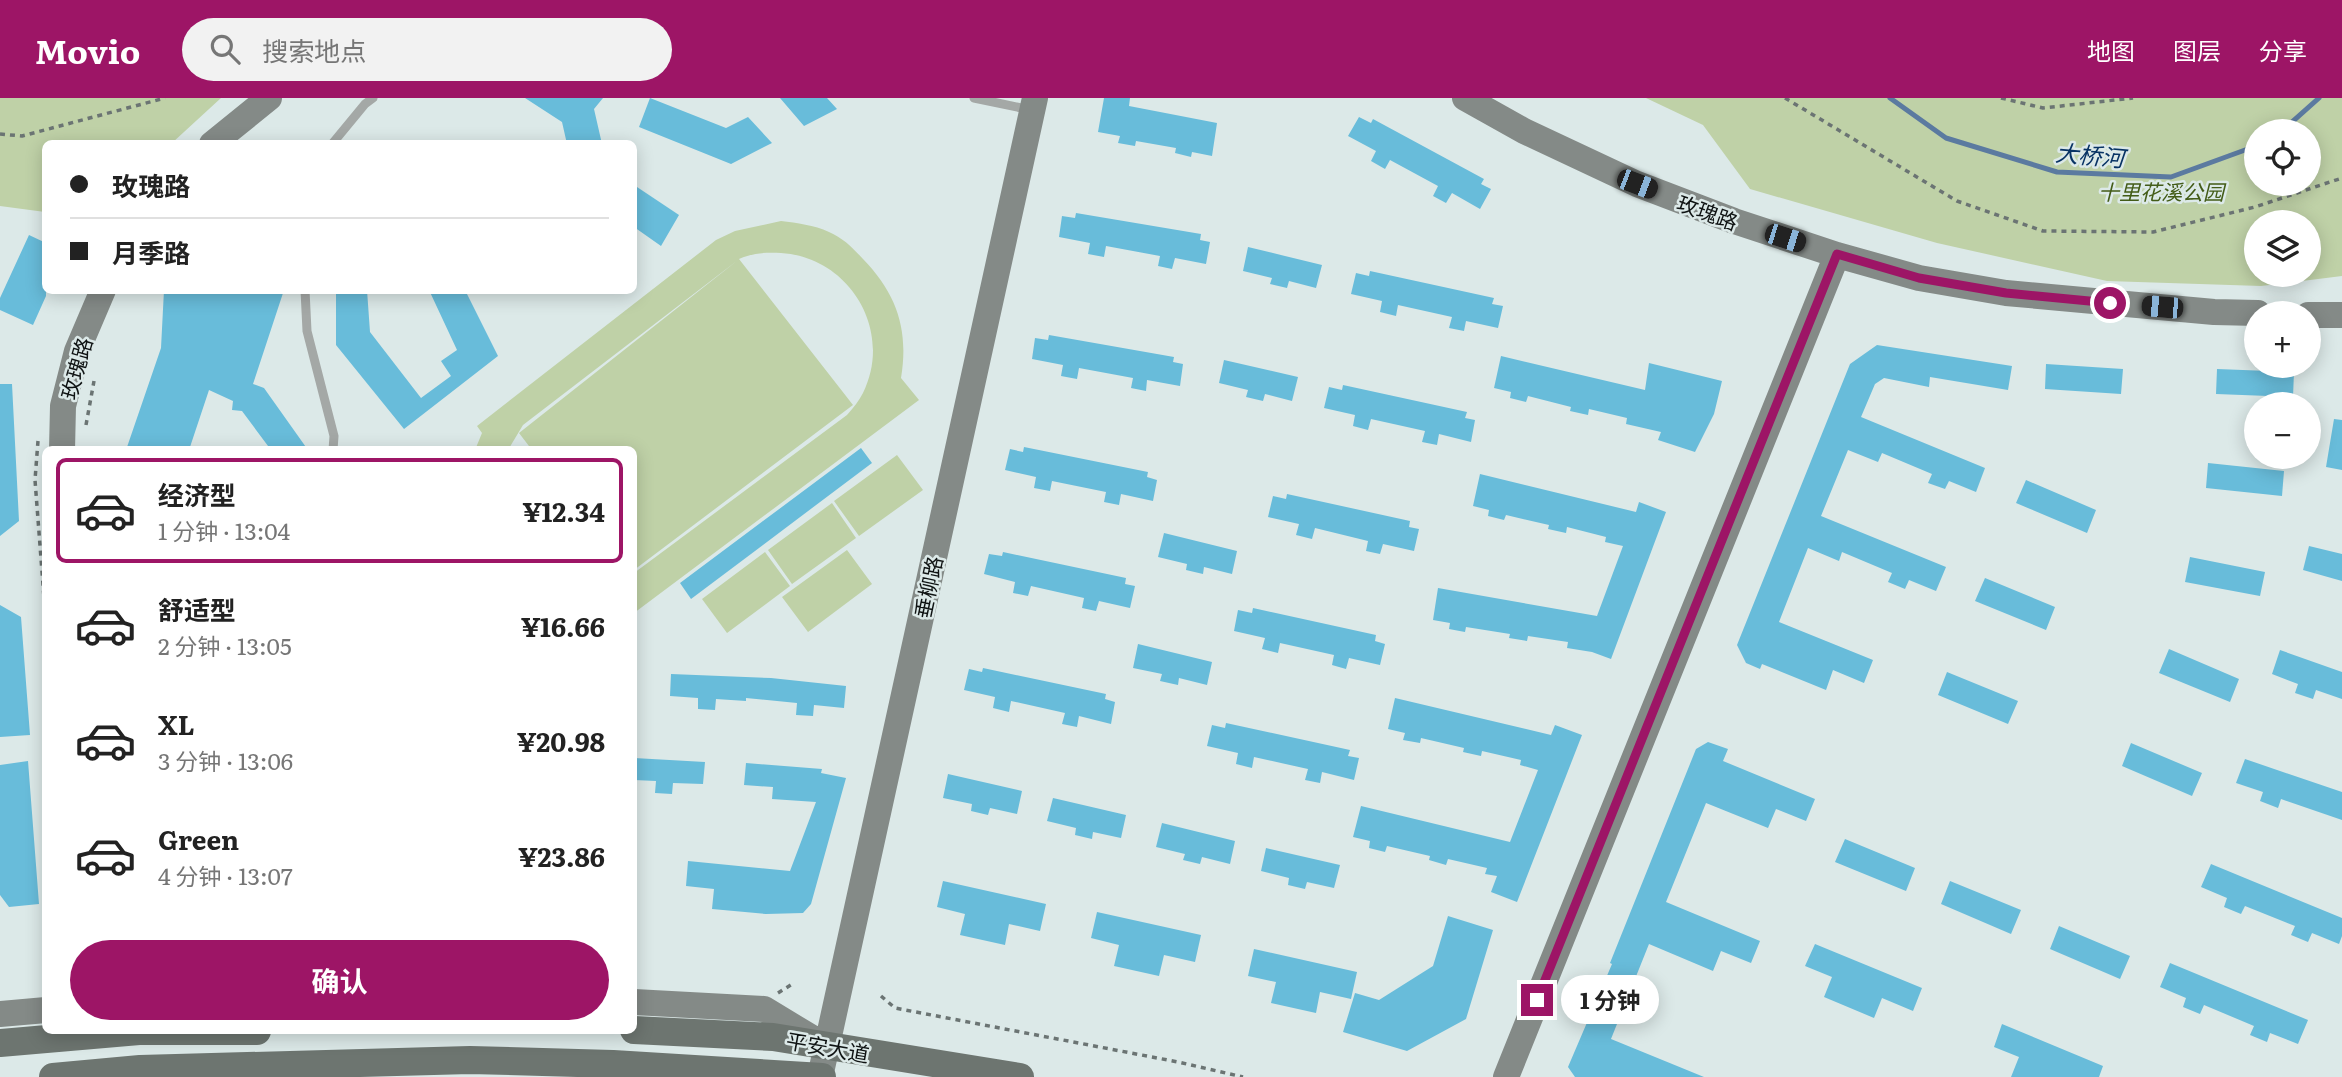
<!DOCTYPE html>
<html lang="zh">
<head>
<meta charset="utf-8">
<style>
  :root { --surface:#fff; --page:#f2f2f2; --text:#222; --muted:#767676; --line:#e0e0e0; --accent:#9d1566 }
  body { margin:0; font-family:Literata,"Noto Sans SC",serif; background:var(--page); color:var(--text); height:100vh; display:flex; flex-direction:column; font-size:26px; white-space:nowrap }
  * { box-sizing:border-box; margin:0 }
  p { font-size:23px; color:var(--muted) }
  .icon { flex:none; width:38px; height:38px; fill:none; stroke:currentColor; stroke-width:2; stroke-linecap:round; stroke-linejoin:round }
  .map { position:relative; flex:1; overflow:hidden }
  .sheet { position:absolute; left:42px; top:348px; width:595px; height:588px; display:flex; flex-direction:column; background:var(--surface); border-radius:10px; box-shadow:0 4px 18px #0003 }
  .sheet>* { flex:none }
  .hud { position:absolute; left:42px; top:42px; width:595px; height:154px; border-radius:10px; box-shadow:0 4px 18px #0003; display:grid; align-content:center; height:154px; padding:0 28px; background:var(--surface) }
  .fabs { position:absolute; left:2244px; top:21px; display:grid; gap:14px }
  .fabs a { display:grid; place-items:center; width:77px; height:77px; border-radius:50%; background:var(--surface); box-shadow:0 4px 18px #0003; font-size:35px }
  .end { position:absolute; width:32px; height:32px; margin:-16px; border:9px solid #9d1566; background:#fff; box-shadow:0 0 0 4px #fff }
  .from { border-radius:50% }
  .bubble { position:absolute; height:49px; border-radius:24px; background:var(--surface); box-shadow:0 4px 18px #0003; font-size:23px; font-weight:700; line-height:49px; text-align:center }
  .car { position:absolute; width:21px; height:42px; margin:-21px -10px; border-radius:9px; box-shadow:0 0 5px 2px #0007; background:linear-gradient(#222 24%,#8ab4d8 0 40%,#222 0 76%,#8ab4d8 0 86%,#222 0) }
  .hud b { display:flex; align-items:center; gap:24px; height:66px; font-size:26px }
  .hud b+b { border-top:2px solid var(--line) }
  .hud i { width:18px; height:18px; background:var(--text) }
  ul { padding:12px 0 0; list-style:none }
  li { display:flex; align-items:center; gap:21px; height:105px; margin:0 14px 10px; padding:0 14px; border:4px solid transparent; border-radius:10px }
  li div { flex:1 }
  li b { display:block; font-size:26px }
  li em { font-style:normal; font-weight:700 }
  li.on { border-color:var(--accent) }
  li>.icon { width:63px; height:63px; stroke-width:1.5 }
  .primary-button { display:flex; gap:14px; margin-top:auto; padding:14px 28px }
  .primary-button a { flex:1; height:80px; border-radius:42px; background:var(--accent); color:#fff; font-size:28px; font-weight:700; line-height:80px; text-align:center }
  header { display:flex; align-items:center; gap:42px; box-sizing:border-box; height:98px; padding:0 35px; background:var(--accent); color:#fff }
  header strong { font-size:33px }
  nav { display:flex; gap:38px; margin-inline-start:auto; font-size:24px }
  .search { width:490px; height:63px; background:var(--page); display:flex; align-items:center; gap:18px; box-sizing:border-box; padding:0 24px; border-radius:38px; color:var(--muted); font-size:26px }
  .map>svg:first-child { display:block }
  .green { fill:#bfd1a7; fill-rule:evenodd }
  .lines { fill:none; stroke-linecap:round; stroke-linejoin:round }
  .stream { stroke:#5b7aa0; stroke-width:5 }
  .building { fill:#68bcda }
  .path { stroke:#6b7473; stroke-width:3.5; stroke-dasharray:5 5; stroke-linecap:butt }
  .lane { stroke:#a4a8a6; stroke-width:9 }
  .secondary { stroke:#848a87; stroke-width:26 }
  .primary { stroke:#6d7570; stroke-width:28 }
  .route { stroke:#9d1566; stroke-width:9 }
  .labels { text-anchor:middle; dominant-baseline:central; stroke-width:5; stroke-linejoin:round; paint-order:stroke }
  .park-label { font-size:21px; font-style:italic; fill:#435c18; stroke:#dce9e8 }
  .street-label { font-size:21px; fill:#0f1313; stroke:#dce9e8 }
  .water-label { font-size:23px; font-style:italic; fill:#083364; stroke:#dce9e8 }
</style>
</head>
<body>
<header>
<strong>Movio</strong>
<div class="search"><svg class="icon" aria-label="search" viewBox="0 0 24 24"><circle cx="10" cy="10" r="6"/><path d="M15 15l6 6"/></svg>搜索地点</div>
<nav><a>地图</a><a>图层</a><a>分享</a></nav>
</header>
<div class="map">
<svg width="2342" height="979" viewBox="0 0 2342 979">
  <rect width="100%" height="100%" fill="#dce9e8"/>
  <path class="green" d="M 0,0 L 221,0 L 172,45 L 46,46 L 45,114 L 0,108 Z
    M 1646,0 L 2342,0 L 2342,178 L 2261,188 L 2107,183 L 1937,145 L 1750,91 L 1703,27 ZM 2308,33 L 2308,86 L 2256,86 L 2256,33 ZM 2308,124 L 2308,177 L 2256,177 L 2256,124 Z
    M 781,123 C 797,125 814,127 829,134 C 843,140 853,150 863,161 C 897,196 909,232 901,280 L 919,302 L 634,515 L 634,475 L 847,317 C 853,310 859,303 863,295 C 894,232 849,159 781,155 C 766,154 753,155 739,161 L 853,307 L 634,472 L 634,352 L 532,352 L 519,335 L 738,162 L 523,327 L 508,352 L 475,352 L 482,335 L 477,328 L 716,142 L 735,133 Z
    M 897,357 L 923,392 L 859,438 L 834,403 Z
    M 832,405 L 856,440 L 792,486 L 768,452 Z
    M 847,452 L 872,486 L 808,534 L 782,499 Z
    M 765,454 L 790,488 L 727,535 L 702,501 Z"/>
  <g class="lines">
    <path class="stream" d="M 1890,0 L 1946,40 L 2057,74 L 2171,79 L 2256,48
      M 2282,33 L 2319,0"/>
  </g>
  <path class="building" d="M 525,0 L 603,0 L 594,11 L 602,46 L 567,46 L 562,24 Z
    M 650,0 L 726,30 L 748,19 L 772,45 L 731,66 L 639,29 Z
    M 780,0 L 827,0 L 837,11 L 804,28 Z
    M 1104,0 L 1130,0 L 1129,8 L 1217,25 L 1212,58 L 1192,54 L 1191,59 L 1175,55 L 1176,50 L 1136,43 L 1135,48 L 1118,45 L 1120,38 L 1098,34 Z
    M 1359,19 L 1371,25 L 1373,21 L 1484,81 L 1481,86 L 1491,91 L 1480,111 L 1452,95 L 1446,105 L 1433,98 L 1438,88 L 1390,62 L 1385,71 L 1371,63 L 1376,53 L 1348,38 Z
    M 634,87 L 679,117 L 661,148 L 634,129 Z
    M 1076,115 L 1201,136 L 1200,142 L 1210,144 L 1206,166 L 1175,160 L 1172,171 L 1158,168 L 1160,158 L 1106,148 L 1104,159 L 1088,156 L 1090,145 L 1059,139 L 1062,118 L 1075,120 Z
    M 29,137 L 46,145 L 46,198 L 33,227 L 0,212 L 0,200 Z
    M 1248,149 L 1322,167 L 1316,190 L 1289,183 L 1287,190 L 1270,186 L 1272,180 L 1243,173 Z
    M 1370,173 L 1494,200 L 1492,206 L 1503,208 L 1498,230 L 1466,223 L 1464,233 L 1449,230 L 1452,219 L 1398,207 L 1396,218 L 1380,214 L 1382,203 L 1351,196 L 1356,175 L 1369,178 Z
    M 164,192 L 284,192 L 253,286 L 264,290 L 308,352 L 271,352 L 242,313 L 232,312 L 233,303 L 209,292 L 189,352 L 126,352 L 161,250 Z
    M 336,192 L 367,192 L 370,234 L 421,300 L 451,278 L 441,263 L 457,252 L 429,192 L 465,192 L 498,258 L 404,331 L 336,247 Z
    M 1049,237 L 1174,259 L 1173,264 L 1183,266 L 1180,288 L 1147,282 L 1146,293 L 1131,290 L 1133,280 L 1079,270 L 1077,281 L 1061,278 L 1063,267 L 1032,261 L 1035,240 L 1048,242 Z
    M 1877,247 L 2012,268 L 2008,292 L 1930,279 L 1929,289 L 1884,280 L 1875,286 L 1861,319 L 1985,370 L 1976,394 L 1949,383 L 1945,391 L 1928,385 L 1932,376 L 1882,355 L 1878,364 L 1848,352 L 1821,418 L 1946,469 L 1936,493 L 1909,482 L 1905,491 L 1888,484 L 1892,475 L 1842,454 L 1839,463 L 1808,450 L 1779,524 L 1873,562 L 1864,585 L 1833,572 L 1826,592 L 1762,566 L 1760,571 L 1746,565 L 1737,547 L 1850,266 Z
    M 1501,258 L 1645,292 L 1649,265 L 1722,283 L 1714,316 L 1695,354 L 1658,342 L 1661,334 L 1626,326 L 1627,320 L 1589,311 L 1588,317 L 1570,313 L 1571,309 L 1528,298 L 1526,304 L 1510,300 L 1511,294 L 1494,290 Z
    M 1224,262 L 1298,279 L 1292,303 L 1265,296 L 1263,303 L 1246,299 L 1248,292 L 1219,285 Z
    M 2046,266 L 2123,271 L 2121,296 L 2045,291 Z
    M 2217,271 L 2294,274 L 2293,299 L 2216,296 Z
    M 0,286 L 12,286 L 19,423 L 0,438 Z
    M 1343,287 L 1467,314 L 1465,320 L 1475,322 L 1471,344 L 1439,336 L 1437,347 L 1422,344 L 1425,333 L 1371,321 L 1368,332 L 1353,328 L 1355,317 L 1324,310 L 1329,289 L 1342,292 Z
    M 2334,321 L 2342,322 L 2342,372 L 2326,369 Z
    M 1024,349 L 1148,374 L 1147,379 L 1157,382 L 1153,403 L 1121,396 L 1119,407 L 1104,404 L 1106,394 L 1052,383 L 1050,393 L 1034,390 L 1036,379 L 1005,372 L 1010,351 L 1023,354 Z
    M 861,350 L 872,365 L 691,501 L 680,485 Z
    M 2208,365 L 2284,373 L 2282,398 L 2206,390 Z
    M 1480,376 L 1636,414 L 1639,404 L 1666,414 L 1611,561 L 1592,554 L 1567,550 L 1568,544 L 1528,538 L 1527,543 L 1509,540 L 1510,536 L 1466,529 L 1465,534 L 1449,531 L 1450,525 L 1433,522 L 1438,490 L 1597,518 L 1623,448 L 1605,444 L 1606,439 L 1567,429 L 1566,435 L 1548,431 L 1549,427 L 1506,417 L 1504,422 L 1488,418 L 1489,412 L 1473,408 Z
    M 2026,382 L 2096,412 L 2087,435 L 2016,405 Z
    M 1287,396 L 1410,423 L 1409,429 L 1419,431 L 1414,453 L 1383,446 L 1380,456 L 1366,453 L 1368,443 L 1315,430 L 1312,441 L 1296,437 L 1299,426 L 1268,419 L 1273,398 L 1286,401 Z
    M 1164,435 L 1237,453 L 1232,476 L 1204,469 L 1203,476 L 1186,472 L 1187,466 L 1158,459 Z
    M 2309,448 L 2342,456 L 2342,483 L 2303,472 Z
    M 1003,454 L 1126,480 L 1125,486 L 1135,488 L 1130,510 L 1099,503 L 1096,513 L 1082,510 L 1084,500 L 1031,488 L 1028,498 L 1013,495 L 1015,484 L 984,476 L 989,456 L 1002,458 Z
    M 2190,459 L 2265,474 L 2260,498 L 2185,484 Z
    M 1985,480 L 2055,509 L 2046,532 L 1975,503 Z
    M 0,507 L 21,519 L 30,637 L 0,639 Z
    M 1253,510 L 1376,537 L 1375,543 L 1385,546 L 1380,567 L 1349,560 L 1346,571 L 1332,567 L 1334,557 L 1280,545 L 1278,555 L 1262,551 L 1265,540 L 1234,533 L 1238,512 L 1252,515 Z
    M 1138,546 L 1212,564 L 1207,587 L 1179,580 L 1178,587 L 1160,583 L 1162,576 L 1133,570 Z
    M 2169,551 L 2239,581 L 2230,604 L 2159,575 Z
    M 2280,552 L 2342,574 L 2342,601 L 2316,592 L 2313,601 L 2295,595 L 2298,586 L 2272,576 Z
    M 983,570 L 1106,596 L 1105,601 L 1115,604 L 1111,626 L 1079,618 L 1077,629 L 1062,626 L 1065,615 L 1011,603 L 1009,614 L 993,610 L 995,599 L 964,592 L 969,571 L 982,574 Z
    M 1947,574 L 2018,603 L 2008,626 L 1938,597 Z
    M 671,576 L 771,580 L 846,588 L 844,610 L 814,607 L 813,618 L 796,617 L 797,605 L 746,600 L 746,603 L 716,601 L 715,612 L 698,611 L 698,600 L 670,598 Z
    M 1395,600 L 1551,637 L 1555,627 L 1582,637 L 1517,804 L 1491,794 L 1497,778 L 1485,776 L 1487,770 L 1448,761 L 1446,767 L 1429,762 L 1430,758 L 1387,748 L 1385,754 L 1369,750 L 1370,743 L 1353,739 L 1361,708 L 1510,744 L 1538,672 L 1520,667 L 1521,662 L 1482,653 L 1481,658 L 1463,654 L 1464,650 L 1421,640 L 1420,645 L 1403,642 L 1405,635 L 1388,631 Z
    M 1226,625 L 1350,652 L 1348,658 L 1359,660 L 1354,682 L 1322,674 L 1320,685 L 1305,682 L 1308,671 L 1254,659 L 1252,670 L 1236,666 L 1238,655 L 1207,648 L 1212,627 L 1225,630 Z
    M 1708,644 L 1728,651 L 1723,663 L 1815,701 L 1806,723 L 1776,711 L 1768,730 L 1706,705 L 1666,804 L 1760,843 L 1751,865 L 1721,853 L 1713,873 L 1649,846 L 1611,941 L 1704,979 L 1575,979 L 1568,969 L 1612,866 L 1610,865 L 1696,651 Z
    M 2131,645 L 2202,675 L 2192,698 L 2122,668 Z
    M 634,660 L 705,664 L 703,686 L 673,685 L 672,696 L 655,695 L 656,683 L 634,682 Z
    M 2245,661 L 2342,694 L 2342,722 L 2281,701 L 2278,710 L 2260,703 L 2263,694 L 2236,685 Z
    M 28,663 L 39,806 L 9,809 L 0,797 L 0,667 Z
    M 746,665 L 822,671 L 821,675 L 846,680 L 811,806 L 803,815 L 766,816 L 712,811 L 714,791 L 686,788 L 688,763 L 790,773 L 816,704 L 772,701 L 773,689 L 744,687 Z
    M 948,676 L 1022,693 L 1017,716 L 990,710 L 988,717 L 971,713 L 972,706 L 943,700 Z
    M 1053,700 L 1126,717 L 1121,740 L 1093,734 L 1092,741 L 1075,737 L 1076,730 L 1047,723 Z
    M 1162,725 L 1235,743 L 1230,766 L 1202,759 L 1200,766 L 1183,762 L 1185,756 L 1156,749 Z
    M 1845,741 L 1915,770 L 1906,793 L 1835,764 Z
    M 1266,750 L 1340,767 L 1334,790 L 1307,784 L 1305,791 L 1288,787 L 1289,780 L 1261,773 Z
    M 2211,766 L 2342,820 L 2342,838 L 2339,846 L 2312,835 L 2308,844 L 2291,837 L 2295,828 L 2245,808 L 2241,816 L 2224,809 L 2227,800 L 2201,789 Z
    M 943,783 L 1046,806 L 1040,833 L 1009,826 L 1005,847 L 960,837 L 965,816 L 937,809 Z
    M 1950,783 L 2021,812 L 2011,836 L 1941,806 Z
    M 1097,814 L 1201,837 L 1195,864 L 1164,857 L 1159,878 L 1114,868 L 1119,847 L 1091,840 Z
    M 1448,818 L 1493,832 L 1466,921 L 1407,953 L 1343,934 L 1355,895 L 1379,902 L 1433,868 Z
    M 2059,828 L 2130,858 L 2120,881 L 2050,851 Z
    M 1815,846 L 1922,890 L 1913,913 L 1882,900 L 1874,920 L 1824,899 L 1832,879 L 1805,868 Z
    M 1254,851 L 1357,874 L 1351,901 L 1320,894 L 1316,915 L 1271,905 L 1276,884 L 1248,878 Z
    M 2170,865 L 2308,922 L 2298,946 L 2270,935 L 2267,944 L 2250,937 L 2254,928 L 2204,907 L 2200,916 L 2183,909 L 2186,900 L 2160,889 Z
    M 2002,926 L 2103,968 L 2099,979 L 2011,979 L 2019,959 L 1994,949 Z"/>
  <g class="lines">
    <path class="path" d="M 1785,0 L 1957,103 L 2043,133 L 2153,134 L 2255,109 L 2342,80
      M 2001,0 L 2043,10 L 2133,0
      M 0,36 L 22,38 L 165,0
      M 86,327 L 94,283
      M 38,343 L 35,382 L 46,526
      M 778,895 L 794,885
      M 881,898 L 895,910 L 1178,964 L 1243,979"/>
    <path class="lane" d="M 974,0 L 1031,12
      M 332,46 L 365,6 L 373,0
      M 305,192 L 307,233 L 334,338 L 333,352"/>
    <path class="secondary" d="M 1465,0 L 1524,33 L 1637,86 L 1734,123 L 1837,157 L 1919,180 L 2006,195 L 2214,214 L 2258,215
      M 212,46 L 269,0
      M 2308,217 L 2342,217
      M 62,352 L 63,308 L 77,253 L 103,192
      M 634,904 L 764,911 L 822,946
      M 0,916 L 46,912
      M 820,979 L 1035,0
      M 1506,979 L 1837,157"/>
    <path class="primary" d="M 634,932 L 773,939 L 1020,979
      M 0,945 L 139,933 L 257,933
      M 53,979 L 140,971 L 470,962 L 613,966 L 822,979"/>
  </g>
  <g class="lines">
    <path class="route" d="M 1537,902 L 1837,156 L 1919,180 L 2006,195 L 2110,205"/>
  </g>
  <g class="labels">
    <g class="park-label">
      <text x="2161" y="92">十里花溪公园</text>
    </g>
    <g class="street-label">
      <text transform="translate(1708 113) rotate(20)">玫瑰路</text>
      <text transform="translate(75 270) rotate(-74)">玫瑰路</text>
      <text transform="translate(927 489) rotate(-78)">垂柳路</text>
      <text transform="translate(828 948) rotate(10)">平安大道</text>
    </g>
    <g class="water-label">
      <text transform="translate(2090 56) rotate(5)">大桥河</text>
    </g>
  </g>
</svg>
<div class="fabs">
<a><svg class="icon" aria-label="locate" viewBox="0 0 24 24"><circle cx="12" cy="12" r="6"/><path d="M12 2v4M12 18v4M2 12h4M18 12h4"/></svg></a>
<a><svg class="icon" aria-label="layers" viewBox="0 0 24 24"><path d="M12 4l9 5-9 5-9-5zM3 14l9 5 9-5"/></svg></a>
<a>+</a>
<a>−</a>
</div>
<i class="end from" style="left:2110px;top:205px"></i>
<i class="end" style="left:1537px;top:902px"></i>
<div class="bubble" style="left:1561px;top:877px;width:98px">1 分钟</div>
<i class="car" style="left:1637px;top:86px;rotate:111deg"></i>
<i class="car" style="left:1785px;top:140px;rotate:108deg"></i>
<i class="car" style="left:2162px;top:209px;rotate:275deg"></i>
<div class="hud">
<b><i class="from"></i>玫瑰路</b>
<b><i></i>月季路</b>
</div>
<section class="sheet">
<ul>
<li class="on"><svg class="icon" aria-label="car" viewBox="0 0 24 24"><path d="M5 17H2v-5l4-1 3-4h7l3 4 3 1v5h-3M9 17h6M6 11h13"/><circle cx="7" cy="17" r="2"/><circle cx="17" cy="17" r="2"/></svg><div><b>经济型</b><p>1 分钟 · 13:04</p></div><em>¥12.34</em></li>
<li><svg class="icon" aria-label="car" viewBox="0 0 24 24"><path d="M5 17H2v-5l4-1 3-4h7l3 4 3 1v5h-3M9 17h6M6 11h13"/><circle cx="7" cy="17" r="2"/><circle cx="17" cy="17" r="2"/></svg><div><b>舒适型</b><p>2 分钟 · 13:05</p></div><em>¥16.66</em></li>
<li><svg class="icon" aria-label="car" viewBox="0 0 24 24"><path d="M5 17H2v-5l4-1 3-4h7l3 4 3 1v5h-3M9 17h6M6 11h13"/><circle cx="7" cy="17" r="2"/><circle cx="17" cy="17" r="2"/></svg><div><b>XL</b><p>3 分钟 · 13:06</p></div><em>¥20.98</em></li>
<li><svg class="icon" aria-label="car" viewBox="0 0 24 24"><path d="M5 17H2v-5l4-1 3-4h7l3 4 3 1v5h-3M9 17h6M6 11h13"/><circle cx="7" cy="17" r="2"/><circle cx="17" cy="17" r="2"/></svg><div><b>Green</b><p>4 分钟 · 13:07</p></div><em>¥23.86</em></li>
</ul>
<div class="primary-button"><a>确认</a></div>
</section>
</div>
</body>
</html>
